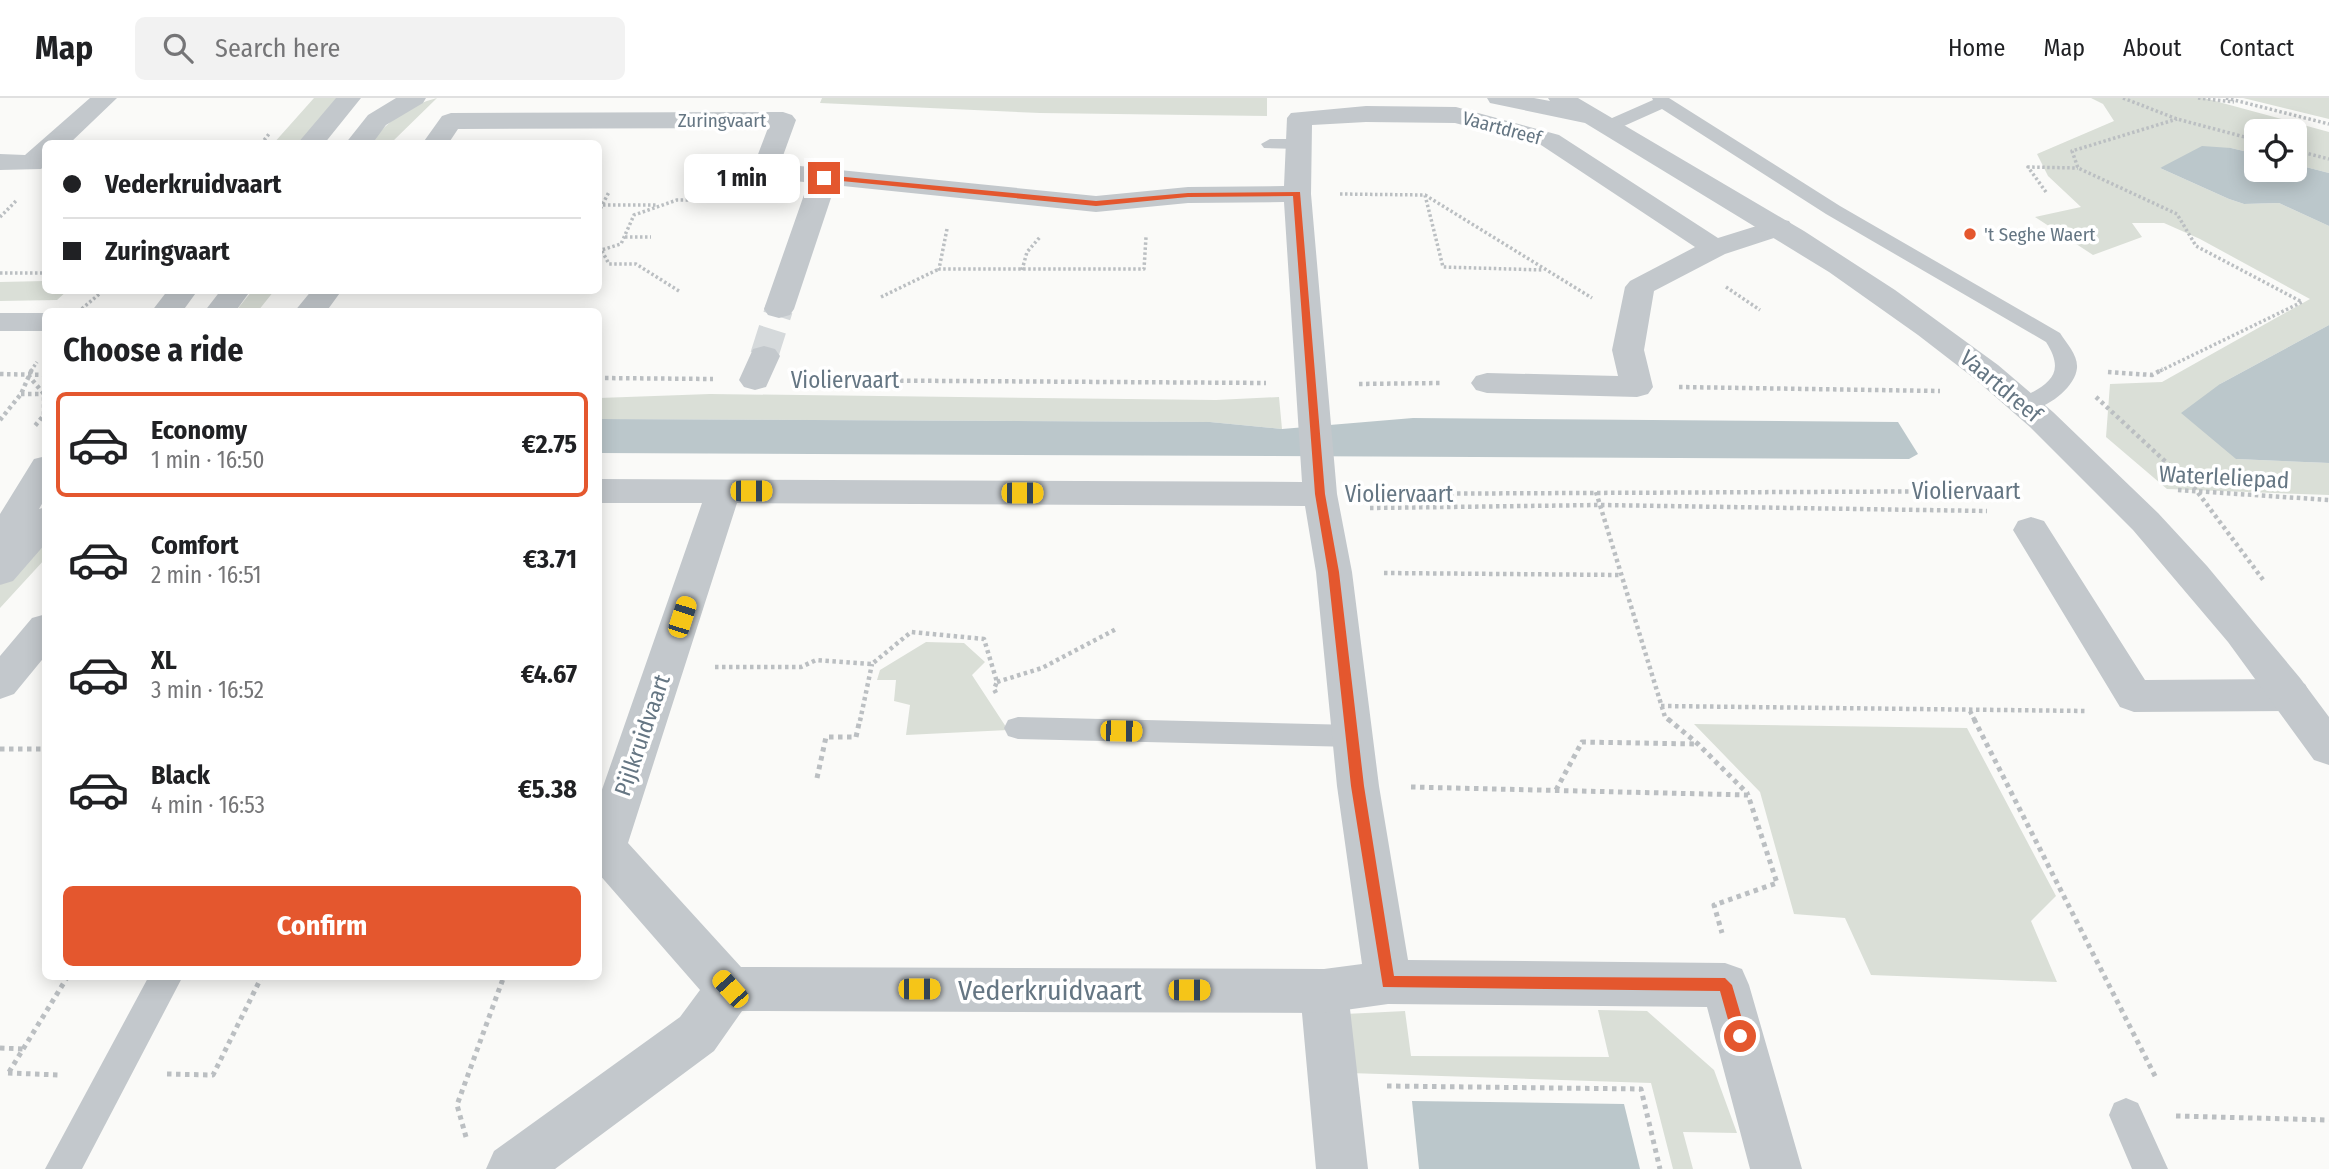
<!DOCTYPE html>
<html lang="en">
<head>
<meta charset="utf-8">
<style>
  :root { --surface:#fff; --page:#f2f2f2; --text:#202124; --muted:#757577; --line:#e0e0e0; --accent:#e4572e }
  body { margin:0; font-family:"Fira Sans Condensed",sans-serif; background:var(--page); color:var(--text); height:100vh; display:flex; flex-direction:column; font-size:26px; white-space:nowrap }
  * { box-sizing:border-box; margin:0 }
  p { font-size:23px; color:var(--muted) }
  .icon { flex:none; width:38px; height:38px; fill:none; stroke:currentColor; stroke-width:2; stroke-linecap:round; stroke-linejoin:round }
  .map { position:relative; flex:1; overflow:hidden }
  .details { position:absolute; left:42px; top:210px; width:560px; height:672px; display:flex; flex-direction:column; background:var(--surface); border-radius:10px; box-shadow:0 4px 18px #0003 }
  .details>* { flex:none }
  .hud { position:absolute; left:42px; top:42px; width:560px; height:154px; border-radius:10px; box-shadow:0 4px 18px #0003; display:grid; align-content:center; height:154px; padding:0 21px; background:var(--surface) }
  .tools { position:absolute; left:2244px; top:21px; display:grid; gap:14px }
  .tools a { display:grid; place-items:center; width:63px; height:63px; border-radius:10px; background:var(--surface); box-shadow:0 4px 18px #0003; font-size:35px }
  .end { position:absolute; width:32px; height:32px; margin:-16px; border:9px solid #e4572e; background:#fff; box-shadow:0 0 0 4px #fff }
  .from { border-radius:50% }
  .bubble { position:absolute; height:49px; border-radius:10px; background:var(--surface); box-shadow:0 4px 18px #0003; font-size:23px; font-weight:700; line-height:49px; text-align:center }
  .car { position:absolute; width:21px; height:42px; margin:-21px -10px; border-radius:9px; box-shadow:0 0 5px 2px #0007; background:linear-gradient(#f5c518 24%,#345 0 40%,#f5c518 0 76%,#345 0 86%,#f5c518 0) }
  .hud b { display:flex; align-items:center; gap:24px; height:66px; font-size:26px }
  .hud b+b { border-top:2px solid var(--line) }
  .hud i { width:18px; height:18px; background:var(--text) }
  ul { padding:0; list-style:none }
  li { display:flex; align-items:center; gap:21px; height:105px; margin:0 14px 10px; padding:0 7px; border:4px solid transparent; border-radius:10px }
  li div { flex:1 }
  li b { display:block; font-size:26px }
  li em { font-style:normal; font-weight:700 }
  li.active { border-color:var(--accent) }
  li>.icon { width:63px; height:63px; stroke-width:1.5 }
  h2 { padding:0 21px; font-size:32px; line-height:84px }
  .primary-button { display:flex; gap:14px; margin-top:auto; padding:14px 21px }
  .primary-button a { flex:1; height:80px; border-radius:10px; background:var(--accent); color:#fff; font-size:28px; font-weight:700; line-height:80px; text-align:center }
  header { display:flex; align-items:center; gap:42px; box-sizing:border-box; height:98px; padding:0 35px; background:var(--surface); border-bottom:2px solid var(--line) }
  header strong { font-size:33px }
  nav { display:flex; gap:38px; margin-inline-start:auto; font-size:24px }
  .search { width:490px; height:63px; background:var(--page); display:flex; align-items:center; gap:18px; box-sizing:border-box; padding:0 24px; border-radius:10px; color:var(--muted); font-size:26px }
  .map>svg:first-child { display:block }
  .green { fill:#dadfd7 }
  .water { fill:#bbc7cb }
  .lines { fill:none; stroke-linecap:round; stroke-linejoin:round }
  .pedestrian-tunnel { stroke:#d5d9db; stroke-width:28; stroke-dasharray:28 14; stroke-linecap:butt }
  .path-far2 { stroke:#bbbfc2; stroke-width:3.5; stroke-dasharray:2.5 2.5; stroke-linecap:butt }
  .path-far1 { stroke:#bbbfc2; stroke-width:4.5; stroke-dasharray:3.5 3.5; stroke-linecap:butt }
  .path { stroke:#bbbfc2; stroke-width:5; stroke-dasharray:4.5 4.5; stroke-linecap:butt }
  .service { fill:#c3c8cc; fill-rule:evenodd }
  .pedestrian { fill:#c3c8cc; fill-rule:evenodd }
  .minor { fill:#c3c8cc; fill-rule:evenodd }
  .tertiary { fill:#c3c8cc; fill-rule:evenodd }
  .route { fill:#e4572e }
  .poi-dot { fill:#e4572e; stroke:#fff; stroke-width:2.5 }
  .labels { text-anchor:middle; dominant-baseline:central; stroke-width:7; stroke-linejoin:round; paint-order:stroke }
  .far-street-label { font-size:19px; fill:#657683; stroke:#fff }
  .far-poi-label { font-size:19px; fill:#657683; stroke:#fff; text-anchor:start }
  .street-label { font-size:23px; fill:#657683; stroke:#fff }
  .near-street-label { font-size:28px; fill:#657683; stroke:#fff }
</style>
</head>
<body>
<header>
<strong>Map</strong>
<div class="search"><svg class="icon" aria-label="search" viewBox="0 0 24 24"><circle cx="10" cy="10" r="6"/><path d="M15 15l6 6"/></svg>Search here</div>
<nav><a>Home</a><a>Map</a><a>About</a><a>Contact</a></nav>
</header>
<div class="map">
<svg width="2329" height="1071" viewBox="0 0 2329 1071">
  <rect width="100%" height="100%" fill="#fafaf8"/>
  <path class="green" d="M 314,0 L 340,0 L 300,45 L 273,46 Z
    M 437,0 L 391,45 L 370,46 C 387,23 409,7 437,0 Z
    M 822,0 L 1267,0 L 1267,18 L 1040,15 L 820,5 Z
    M 2091,0 L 2204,0 L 2329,34 L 2329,75 L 2294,66 L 2294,33 L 2256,33 L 2256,56 L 2231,50 L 2160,70 L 2229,101 L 2244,106 L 2279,105 L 2329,128 L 2329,227 L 2220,286 L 2236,361 L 2329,365 L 2329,397 L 2167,391 L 2106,339 L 2110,286 L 2162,284 L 2310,201 L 2200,141 L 2164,125 L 2132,125 L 2142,139 L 2093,157 L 2035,119 L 2081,109 L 2048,78 L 2037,56 L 2114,23 L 2103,6 Z
    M 2243,0 L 2329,0 L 2329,21 Z
    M 45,183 L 46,192 L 67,193 L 57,202 L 0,203 L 0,184 Z
    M 252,193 L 274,193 L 258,213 L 235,214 Z
    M 710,296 L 1216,302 L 1279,299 L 1282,331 L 1210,324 L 599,321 L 599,300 Z
    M 45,435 L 45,461 L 0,510 L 0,487 Z
    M 926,544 L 964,545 L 985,564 L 972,577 L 1008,632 L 906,637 L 910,607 L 894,603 L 896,582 L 877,582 L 880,572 Z
    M 1694,626 L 1967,630 L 2056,798 L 2031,823 L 2057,884 L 1871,877 L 1845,820 L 1794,816 L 1760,694 Z
    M 1598,912 L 1647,913 L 1714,972 L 1737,1035 L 1683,1034 L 1693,1071 L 1673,1071 L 1651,985 L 1349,975 L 1345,916 L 1405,913 L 1411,958 L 1609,959 Z"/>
  <path class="water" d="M 2202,48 L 2231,50 L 2256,56 L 2256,72 L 2294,72 L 2294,66 L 2329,75 L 2329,128 L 2279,105 L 2244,106 L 2229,101 L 2160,70 Z
    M 2329,227 L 2329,365 L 2236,361 L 2181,315 L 2220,286 Z
    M 1413,320 L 1898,324 L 1918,356 L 1909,361 L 599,355 L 599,321 L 1210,324 L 1282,331 Z
    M 1412,1003 L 1624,1006 L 1640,1071 L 1419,1071 Z"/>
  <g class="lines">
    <path class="pedestrian-tunnel" d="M 764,258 L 779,211"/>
    <path class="path-far2" d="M 2123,0 L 2177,21 L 2256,42
      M 2198,0 L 2234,4
      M 2226,0 L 2329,26
      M 261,46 L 269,36
      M 2294,52 L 2329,61
      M 2046,94 L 2028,69 L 2078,70
      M 1340,96 L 1425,97 L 1592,200
      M 1425,97 L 1443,169 L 1543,172
      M 598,107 L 656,107
      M 598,115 L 609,94
      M 0,119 L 17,102
      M 947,131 L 939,171 L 1144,171 L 1146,139
      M 625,139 L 651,139
      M 598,153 L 621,146 L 634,117 L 677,102 L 727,102 L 734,97
      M 602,153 L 609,166 L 636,166 L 679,193
      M 1022,172 L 1027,154 L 1040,139
      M 0,175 L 46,175
      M 1726,189 L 1760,212
      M 881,199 L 939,171
      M 78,214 L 104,192
      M 31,273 L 37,264
      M 2160,273 L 2302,204 L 2196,148 L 2177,116 L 2078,70 L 2072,53 L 2177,21"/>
    <path class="path-far1" d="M 2108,274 L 2152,277 L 2163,271
      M 0,276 L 46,277
      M 28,277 L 44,296 L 44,317 L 34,329
      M 598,280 L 713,281
      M 802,282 L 1266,285
      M 1359,286 L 1441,285
      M 1679,289 L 1940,293
      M 21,296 L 45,296
      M 2096,299 L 2196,392 L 2264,483
      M 0,322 L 21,296 L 32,271
      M 2178,392 L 2329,402
      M 1596,394 L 1665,619 L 1670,623
      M 1366,396 L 2008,393
      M 1370,410 L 1600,407 L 1987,413
      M 1384,475 L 1621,477
      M 715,569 L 801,569 L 816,562 L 872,566 L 911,534 L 984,541 L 997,584 L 994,591 L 997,597
      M 997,584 L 1042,570 L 1118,530
      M 1661,608 L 2086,613
      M 1970,613 L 1975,623
      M 860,623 L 872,566"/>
    <path class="path" d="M 1668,621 L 1698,646 L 1748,696
      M 1974,621 L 2156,980
      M 0,651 L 46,651
      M 817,680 L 826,639 L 856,639 L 860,621
      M 1411,689 L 1748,697 L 1777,785 L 1714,807 L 1722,835
      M 1556,692 L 1582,644 L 1697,646
      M 0,950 L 24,951
      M 9,974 L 68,878
      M 8,975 L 60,977
      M 167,976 L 213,977 L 262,878
      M 1387,988 L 1641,991 L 1660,1071
      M 2176,1018 L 2329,1022
      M 466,1039 L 457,1007 L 504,878"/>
    <path class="service" d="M 1652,0 L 1669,0 L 1840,108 L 2060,235 C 2067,246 2078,257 2077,270 C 2075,292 2039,317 2018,312 L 2015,307 L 2018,302 C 2046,287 2068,278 2046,244 L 1826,116 L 1662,11 L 1615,32 L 1603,32 L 1600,28 L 1603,24 L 1653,2 Z
      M 1270,41 L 1300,41 L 1309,46 L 1300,51 L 1264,50 L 1261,46 Z
      M 1018,619 L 1354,627 L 1364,630 L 1368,638 L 1364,646 L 1354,649 L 1018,641 L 1008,638 L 1004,630 L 1008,622 Z
      M 149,878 L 183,878 L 82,1071 L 45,1071 Z
      M 2126,1000 L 2138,1005 L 2168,1071 L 2132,1071 L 2109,1017 L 2114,1005 Z"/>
    <path class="pedestrian" d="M 819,86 L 829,88 L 833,94 L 794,211 L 790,217 L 779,220 L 768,217 L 764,211 L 805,94 L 809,88 Z
      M 764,248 L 775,251 L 780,258 L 766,289 L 755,292 L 744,289 L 739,282 L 753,251 Z
      M 1324,871 L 1341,877 L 1348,893 L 1368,1071 L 1316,1071 L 1300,893 L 1307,877 Z"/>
    <path class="minor" d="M 90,0 L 117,0 L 69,46 L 46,46 L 46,67 L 41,71 L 0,72 L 0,56 L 25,57 Z
      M 1366,8 L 1456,9 L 1559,37 L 1718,140 L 1779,121 L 1789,123 L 1793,129 L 1789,135 L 1725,156 L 1654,193 L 1644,252 L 1653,289 L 1648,296 L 1637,299 L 1487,295 L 1476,292 L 1471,285 L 1476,278 L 1487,275 L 1618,278 L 1612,252 L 1625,189 L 1630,183 L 1695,149 L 1541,47 L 1455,25 L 1366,24 L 1312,27 L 1311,96 L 1337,396 L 1352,474 L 1379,688 L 1408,862 L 1725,865 L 1742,871 L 1749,887 L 1802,1071 L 1750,1071 L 1707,909 L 1388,906 L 1324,915 L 742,913 L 714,953 L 555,1071 L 486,1071 L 494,1053 L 680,919 L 700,892 L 598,775 L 598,703 L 702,405 L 598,405 L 598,381 L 1302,384 L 1284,104 L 1188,105 L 1096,114 L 765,80 L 756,78 L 752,72 L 768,30 L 458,31 L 448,46 L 422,46 L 442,18 L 451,15 L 783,14 L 792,17 L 796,22 L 780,66 L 1096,98 L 1188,89 L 1284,88 L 1287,20 L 1291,15 ZM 737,405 L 1305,408 L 1316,474 L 1337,688 L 1362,866 L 1324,871 L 741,869 L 628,745 Z
      M 312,192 L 342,192 L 326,214 L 294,214 Z
      M 2031,419 L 2044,423 L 2145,582 L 2291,581 L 2305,586 L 2311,597 L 2305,608 L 2291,613 L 2134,614 L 2120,609 L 2013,432 L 2018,423 Z
      M 46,516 L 46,557 L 14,596 L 0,601 L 0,558 L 32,520 Z"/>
    <path class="tertiary" d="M 336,0 L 361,0 L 324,46 L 297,46 Z
      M 396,0 L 426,0 L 423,5 L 386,27 L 372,46 L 345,46 L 368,17 Z
      M 1487,0 L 1534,0 L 1550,3 L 1548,0 L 1578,0 L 1804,133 L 1895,192 L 1998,267 L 2053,314 L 2158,415 L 2207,468 L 2300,580 L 2329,619 L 2329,667 L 2314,662 L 2228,544 L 2133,432 L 2030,329 L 1975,281 L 1918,237 L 1829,174 L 1585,25 L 1490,5 Z
      M 168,192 L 198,192 L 182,214 L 151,214 Z
      M 221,192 L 251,192 L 235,214 L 204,214 Z
      M 0,215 L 46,215 L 46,233 L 0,233 Z
      M 46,358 L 46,399 L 39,411 L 46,409 L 46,445 L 13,483 L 0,487 L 0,416 L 34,361 Z"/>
  </g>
  <path class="route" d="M 824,77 L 1096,103 L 1188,95 L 1300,94 L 1325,396 L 1339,474 L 1364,688 L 1394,878 L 1725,880 L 1732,887 L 1747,938 L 1745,943 L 1734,943 L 1720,893 L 1383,889 L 1351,688 L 1328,474 L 1315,396 L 1293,98 L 1188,99 L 1096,108 L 821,81 Z"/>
  <circle class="poi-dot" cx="1970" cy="136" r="7"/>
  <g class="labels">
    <g class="far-street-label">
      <text x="722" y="22">Zuringvaart</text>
      <text transform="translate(1502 30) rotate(15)">Vaartdreef</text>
    </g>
    <g class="far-poi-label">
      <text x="1984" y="136">'t Seghe Waert</text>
    </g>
    <g class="street-label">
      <text x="845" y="282">Violiervaart</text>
      <text transform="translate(2001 288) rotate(40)">Vaartdreef</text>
      <text transform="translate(2224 379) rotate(3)">Waterleliepad</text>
      <text x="1966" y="393">Violiervaart</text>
      <text x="1399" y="396">Violiervaart</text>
      <text transform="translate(642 637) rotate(-71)">Pijlkruidvaart</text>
    </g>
    <g class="near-street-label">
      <text x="1050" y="892">Vederkruidvaart</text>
    </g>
  </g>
</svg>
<div class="tools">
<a><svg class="icon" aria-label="locate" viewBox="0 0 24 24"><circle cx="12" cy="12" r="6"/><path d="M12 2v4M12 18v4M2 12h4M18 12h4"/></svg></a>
</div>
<i class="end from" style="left:1740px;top:938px"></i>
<i class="end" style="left:824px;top:80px"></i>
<div class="bubble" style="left:684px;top:56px;width:116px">1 min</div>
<i class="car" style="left:751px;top:393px;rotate:90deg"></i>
<i class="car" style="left:1022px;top:395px;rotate:90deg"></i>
<i class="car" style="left:682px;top:519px;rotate:18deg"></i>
<i class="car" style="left:1121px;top:633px;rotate:91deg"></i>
<i class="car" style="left:730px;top:891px;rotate:318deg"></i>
<i class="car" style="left:919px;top:891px;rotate:90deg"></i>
<i class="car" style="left:1189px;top:892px;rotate:90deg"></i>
<div class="hud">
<b><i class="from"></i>Vederkruidvaart</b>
<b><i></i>Zuringvaart</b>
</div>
<section class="details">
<h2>Choose a ride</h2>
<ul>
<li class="active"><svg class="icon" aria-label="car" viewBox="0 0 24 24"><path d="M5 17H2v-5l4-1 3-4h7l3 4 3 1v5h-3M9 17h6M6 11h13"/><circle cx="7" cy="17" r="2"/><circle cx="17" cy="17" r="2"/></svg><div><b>Economy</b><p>1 min · 16:50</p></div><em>€2.75</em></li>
<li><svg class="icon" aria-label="car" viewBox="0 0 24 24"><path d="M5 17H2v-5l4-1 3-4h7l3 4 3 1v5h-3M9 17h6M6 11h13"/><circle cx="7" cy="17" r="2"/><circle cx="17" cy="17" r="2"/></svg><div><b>Comfort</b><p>2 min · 16:51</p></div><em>€3.71</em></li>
<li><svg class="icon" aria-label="car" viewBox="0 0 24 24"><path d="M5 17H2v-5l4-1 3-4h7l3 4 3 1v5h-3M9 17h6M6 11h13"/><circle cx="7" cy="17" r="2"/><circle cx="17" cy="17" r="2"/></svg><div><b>XL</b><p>3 min · 16:52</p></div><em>€4.67</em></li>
<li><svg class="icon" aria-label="car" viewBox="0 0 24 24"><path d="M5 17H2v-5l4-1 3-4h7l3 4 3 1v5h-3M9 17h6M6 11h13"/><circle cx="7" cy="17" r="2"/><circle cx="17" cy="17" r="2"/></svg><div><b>Black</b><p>4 min · 16:53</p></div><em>€5.38</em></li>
</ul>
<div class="primary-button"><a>Confirm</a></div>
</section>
</div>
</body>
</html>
